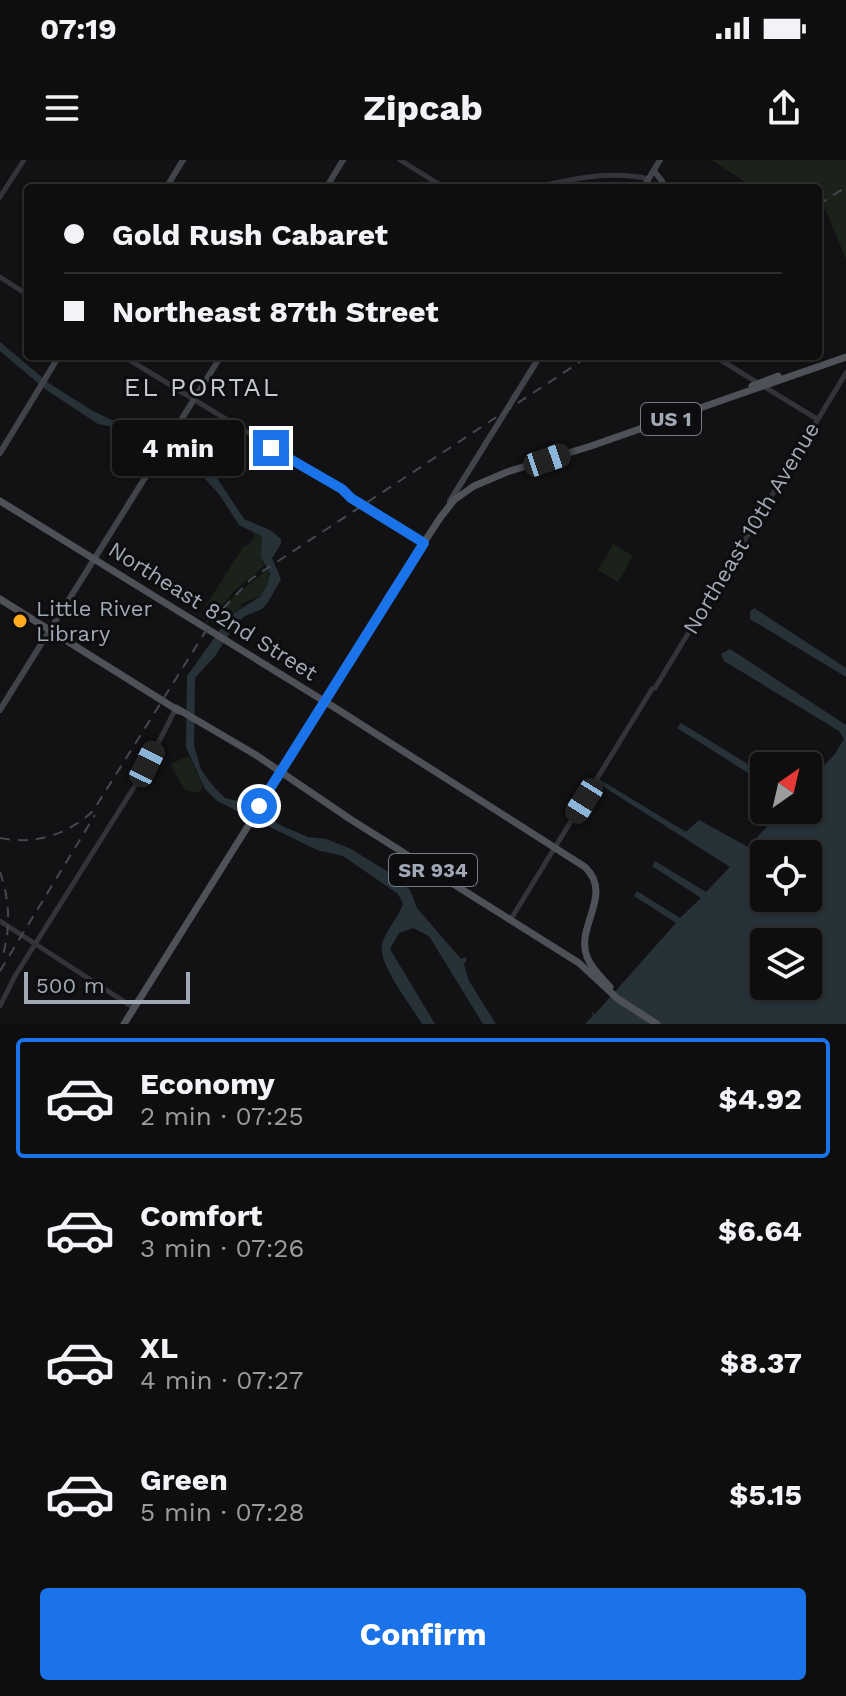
<!DOCTYPE html>
<html lang="en">
<head>
<meta charset="utf-8">
<style>
  :root { --surface:#0e0e0f; --page:#171718; --text:#f1f3f6; --muted:#9b9c9e; --line:#2e2e2f; --accent:#1a73e8 }
  body { margin:0; font-family:"Work Sans",sans-serif; background:var(--page); color:var(--text); height:100vh; display:flex; flex-direction:column; font-size:30px; white-space:nowrap }
  * { box-sizing:border-box; margin:0 }
  p { font-size:26px; color:var(--muted) }
  .icon { flex:none; width:44px; height:44px; fill:none; stroke:currentColor; stroke-width:2; stroke-linecap:round; stroke-linejoin:round }
  .map { position:relative; height:864px; overflow:hidden }
  .panel { display:flex; flex-direction:column; background:var(--surface); flex:1 }
  .panel>* { flex:none }
  .guide { position:absolute; left:24px; top:24px; width:798px; height:176px; border-radius:8px; box-shadow:0 2px 6px #0004,0 0 0 2px var(--line); display:grid; align-content:center; height:176px; padding:0 40px; background:var(--surface) }
  .needle { width:52px; rotate:34deg }
  .fabs { position:absolute; left:750px; top:592px; display:grid; gap:16px }
  .fabs a { display:grid; place-items:center; width:72px; height:72px; border-radius:8px; background:var(--surface); box-shadow:0 2px 6px #0004,0 0 0 2px var(--line); font-size:40px }
  .scale { position:absolute; left:24px; bottom:20px; width:166px; box-sizing:border-box; padding-left:8px; border:4px solid #a2a9b6; border-top:0; font-size:22px; line-height:28px; white-space:nowrap; color:#a2a9b6; -webkit-text-stroke:6px #0d0d0f; paint-order:stroke }
  .end { position:absolute; width:36px; height:36px; margin:-18px; border:10px solid #1a73e8; background:#fff; box-shadow:0 0 0 4px #fff }
  .from { border-radius:50% }
  .bubble { position:absolute; height:56px; border-radius:8px; background:var(--surface); box-shadow:0 2px 6px #0004,0 0 0 2px var(--line); font-size:26px; font-weight:700; line-height:56px; text-align:center }
  .car { position:absolute; width:24px; height:48px; margin:-24px -12px; border-radius:10px; box-shadow:0 0 6px 2px #0007; background:linear-gradient(#222 24%,#8ab4d8 0 40%,#222 0 76%,#8ab4d8 0 86%,#222 0) }
  .guide b { display:flex; align-items:center; gap:28px; height:76px; font-size:30px }
  .guide b+b { border-top:2px solid var(--line) }
  .guide i { width:20px; height:20px; background:var(--text) }
  ul { padding:14px 0 0; list-style:none }
  li { display:flex; align-items:center; gap:24px; height:120px; margin:0 16px 12px; padding:0 24px; border:4px solid transparent; border-radius:8px }
  li div { flex:1 }
  li b { display:block; font-size:30px }
  li em { font-style:normal; font-weight:700 }
  li.active { border-color:var(--accent) }
  li>.icon { width:72px; height:72px; stroke-width:1.5 }
  .action { display:flex; gap:16px; margin-top:auto; padding:16px 40px }
  .action a { flex:1; height:92px; border-radius:8px; background:var(--accent); color:#fff; font-size:32px; font-weight:700; line-height:92px; text-align:center }
  .status { display:flex; justify-content:space-between; align-items:center; height:56px; padding:0 40px; background:var(--surface); direction:ltr }
  .status svg { height:22px; fill:currentColor }
  header { display:flex; justify-content:space-between; align-items:center; height:104px; padding:0 40px; background:var(--surface); font-size:36px; font-weight:700 }
  .map>svg:first-child { display:block }
  .green { fill:#1a221a }
  .water { fill:#273238; fill-rule:evenodd }
  .lines { fill:none; stroke-linecap:round; stroke-linejoin:round }
  .tertiary { stroke:#323439; stroke-width:5 }
  .secondary { stroke:#404349; stroke-width:6 }
  .primary { stroke:#4e5158; stroke-width:7 }
  .rail { stroke:#45484e; stroke-width:2; stroke-dasharray:10 8; stroke-linecap:butt }
  .route { stroke:#1a73e8; stroke-width:10 }
  .poi-dot { fill:#ffa91f; stroke:#0d0d0f; stroke-width:3 }
  .labels { text-anchor:middle; dominant-baseline:central; stroke-width:6; stroke-linejoin:round; paint-order:stroke }
  .shield { fill:#0d0d0f; stroke:#757a84; stroke-width:2 }
  .shield-label { font-size:20px; font-weight:bold; fill:#a2a9b6 }
  .street-label { font-size:22px; fill:#a2a9b6; stroke:#0d0d0f }
  .poi-label { font-size:22px; fill:#a2a9b6; stroke:#0d0d0f; text-anchor:start }
  .quarter-label { font-size:26px; letter-spacing:2px; fill:#c3c8d1; stroke:#0d0d0f }
</style>
</head>
<body>
<div class="status"><b>07:19</b><svg viewBox="0 0 49 12"><path d="M0 12V9h3v3zM5 12V6h3v6zM10 12V3h3v9zM15 12V0h3v12zM26 1h20v11H26zM47 4h2v5h-2z"/></svg></div>
<header><svg class="icon" aria-label="menu" viewBox="0 0 24 24"><path d="M4 6h16M4 12h16M4 18h16"/></svg>Zipcab<svg class="icon" aria-label="share" viewBox="0 0 24 24"><path d="M12 15V3M7 8l5-5 5 5M5 13v7h14v-7"/></svg></header>
<div class="map">
<svg width="846" height="864" viewBox="0 0 846 864">
  <rect width="100%" height="100%" fill="#121214"/>
  <path class="green" d="M 712,0 L 846,0 L 846,99 L 826,51 L 818,44 L 818,28 L 754,28 Z
    M 252,372 L 262,376 L 261,397 L 264,406 L 234,431 L 207,464 L 205,462 L 212,451 L 206,445 L 244,386 L 249,385 L 255,376 Z
    M 613,384 L 633,396 L 618,422 L 598,410 Z
    M 267,410 L 270,418 L 261,436 L 240,444 L 242,447 L 230,456 L 219,471 L 222,465 L 219,462 L 211,466 L 234,436 Z
    M 189,596 L 203,626 L 199,633 L 185,630 L 170,604 Z"/>
  <path class="water" d="M 0,182 L 50,224 L 93,251 L 118,263 L 139,267 L 189,292 L 215,315 L 244,359 L 270,370 L 281,379 L 281,384 L 272,398 L 281,419 L 268,442 L 262,449 L 245,456 L 235,465 L 215,496 L 195,518 L 194,585 L 201,610 L 214,627 L 225,638 L 242,642 L 282,666 L 308,677 L 326,679 L 349,688 L 387,711 L 410,730 L 417,748 L 461,799 L 465,797 L 467,800 L 464,804 L 469,821 L 496,864 L 483,864 L 429,776 L 413,768 L 399,773 L 390,789 L 435,864 L 422,864 C 412,847 377,803 382,784 C 386,770 398,758 403,744 L 398,734 L 343,696 L 317,690 L 217,641 L 205,629 L 186,587 L 187,516 L 230,456 L 261,436 L 268,423 L 270,414 L 261,397 L 262,376 L 239,365 L 219,334 L 191,304 L 130,270 L 98,264 L 45,229 L 0,191 Z
    M 754,448 L 846,508 L 846,517 L 750,459 L 750,452 Z
    M 730,489 L 846,565 L 846,864 L 585,864 L 593,856 L 592,852 L 595,854 L 676,763 L 634,736 L 637,731 L 680,758 L 701,738 L 652,706 L 655,701 L 706,732 L 730,707 L 596,622 L 599,619 L 686,672 L 699,660 L 748,687 L 783,650 L 808,650 L 808,623 L 835,594 L 844,579 L 839,571 L 724,501 L 721,494 ZM 764,694 L 808,694 L 808,738 L 764,738 ZM 764,782 L 808,782 L 808,826 L 764,826 Z
    M 681,563 L 764,614 L 764,623 L 677,568 Z"/>
  <g class="lines">
    <path class="tertiary" d="M 400,0 L 445,28
      M 533,28 C 571,19 610,10 649,19
      M 0,37 L 24,0
      M 0,117 L 28,135
      M 123,196 L 340,329
      M 714,196 L 817,259
      M 342,333 L 424,383
      M 655,528 L 846,213
      M 511,759 L 652,529
      M 0,761 L 134,848
      M 0,846 L 15,816 L 143,613 L 176,548"/>
    <path class="secondary" d="M 654,11 L 662,21
      M 166,28 L 183,0
      M 326,28 L 343,0
      M 643,28 L 660,0
      M 0,293 L 59,196
      M 450,341 L 540,196
      M 0,550 L 221,196"/>
    <path class="primary" d="M 752,226 L 778,216
      M 0,341 L 337,549 L 585,707 C 614,735 575,766 587,797 C 591,808 602,818 610,827
      M 0,439 L 179,551
      M 176,548 L 256,595 L 350,659 L 579,803 L 618,839 L 657,864
      M 124,864 L 362,484 L 389,436 L 440,358 L 454,340 L 474,326 L 507,312 L 591,286 L 846,197"/>
    <path class="rail" d="M 818,45 L 846,27
      M 0,678 C 35,685 67,675 93,651 L 214,458 L 251,419 L 589,196
      M 0,712 C 10,741 11,769 2,798
      M 0,811 L 95,655"/>
  </g>
  <g class="lines">
    <path class="route" d="M 259,646 L 424,383 L 351,338 L 342,329 L 271,288"/>
  </g>
  <circle class="poi-dot" cx="20" cy="461" r="8"/>
  <g class="labels">
    <g class="shield">
      <rect x="641" y="243" width="60" height="32" rx="6"/>
      <rect x="389" y="694" width="88" height="32" rx="6"/>
    </g>
    <g class="shield-label">
      <text x="671" y="259">US 1</text>
      <text x="433" y="710">SR 934</text>
    </g>
    <g class="street-label">
      <text transform="translate(751 368) rotate(-59)">Northeast 10th Avenue</text>
      <text transform="translate(213 451) rotate(32)">Northeast 82nd Street</text>
    </g>
    <g class="poi-label">
      <text x="36" y="448">Little River<tspan x="36" dy="25">Library</tspan></text>
    </g>
    <g class="quarter-label">
      <text x="202" y="227">EL PORTAL</text>
    </g>
  </g>
</svg>
<div class="fabs">
<a><svg class="needle" viewBox="-14 -14 28 28"><path d="M0-13l5 13h-10z" fill="#e53935"/><path d="M0 13l5-13h-10z" fill="#9b9c9e"/></svg></a>
<a><svg class="icon" aria-label="locate" viewBox="0 0 24 24"><circle cx="12" cy="12" r="6"/><path d="M12 2v4M12 18v4M2 12h4M18 12h4"/></svg></a>
<a><svg class="icon" aria-label="layers" viewBox="0 0 24 24"><path d="M12 4l9 5-9 5-9-5zM3 14l9 5 9-5"/></svg></a>
</div>
<div class="scale">500 m</div>
<i class="end from" style="left:259px;top:646px"></i>
<i class="end" style="left:271px;top:288px"></i>
<div class="bubble" style="left:112px;top:260px;width:132px">4 min</div>
<i class="car" style="left:547px;top:300px;rotate:71deg"></i>
<i class="car" style="left:147px;top:604px;rotate:26deg"></i>
<i class="car" style="left:584px;top:641px;rotate:212deg"></i>
<div class="guide">
<b><i class="from"></i>Gold Rush Cabaret</b>
<b><i></i>Northeast 87th Street</b>
</div>
</div>
<section class="panel">
<ul>
<li class="active"><svg class="icon" aria-label="car" viewBox="0 0 24 24"><path d="M5 17H2v-5l4-1 3-4h7l3 4 3 1v5h-3M9 17h6M6 11h13"/><circle cx="7" cy="17" r="2"/><circle cx="17" cy="17" r="2"/></svg><div><b>Economy</b><p>2 min · 07:25</p></div><em>$4.92</em></li>
<li><svg class="icon" aria-label="car" viewBox="0 0 24 24"><path d="M5 17H2v-5l4-1 3-4h7l3 4 3 1v5h-3M9 17h6M6 11h13"/><circle cx="7" cy="17" r="2"/><circle cx="17" cy="17" r="2"/></svg><div><b>Comfort</b><p>3 min · 07:26</p></div><em>$6.64</em></li>
<li><svg class="icon" aria-label="car" viewBox="0 0 24 24"><path d="M5 17H2v-5l4-1 3-4h7l3 4 3 1v5h-3M9 17h6M6 11h13"/><circle cx="7" cy="17" r="2"/><circle cx="17" cy="17" r="2"/></svg><div><b>XL</b><p>4 min · 07:27</p></div><em>$8.37</em></li>
<li><svg class="icon" aria-label="car" viewBox="0 0 24 24"><path d="M5 17H2v-5l4-1 3-4h7l3 4 3 1v5h-3M9 17h6M6 11h13"/><circle cx="7" cy="17" r="2"/><circle cx="17" cy="17" r="2"/></svg><div><b>Green</b><p>5 min · 07:28</p></div><em>$5.15</em></li>
</ul>
<div class="action"><a>Confirm</a></div>
</section>
</body>
</html>
